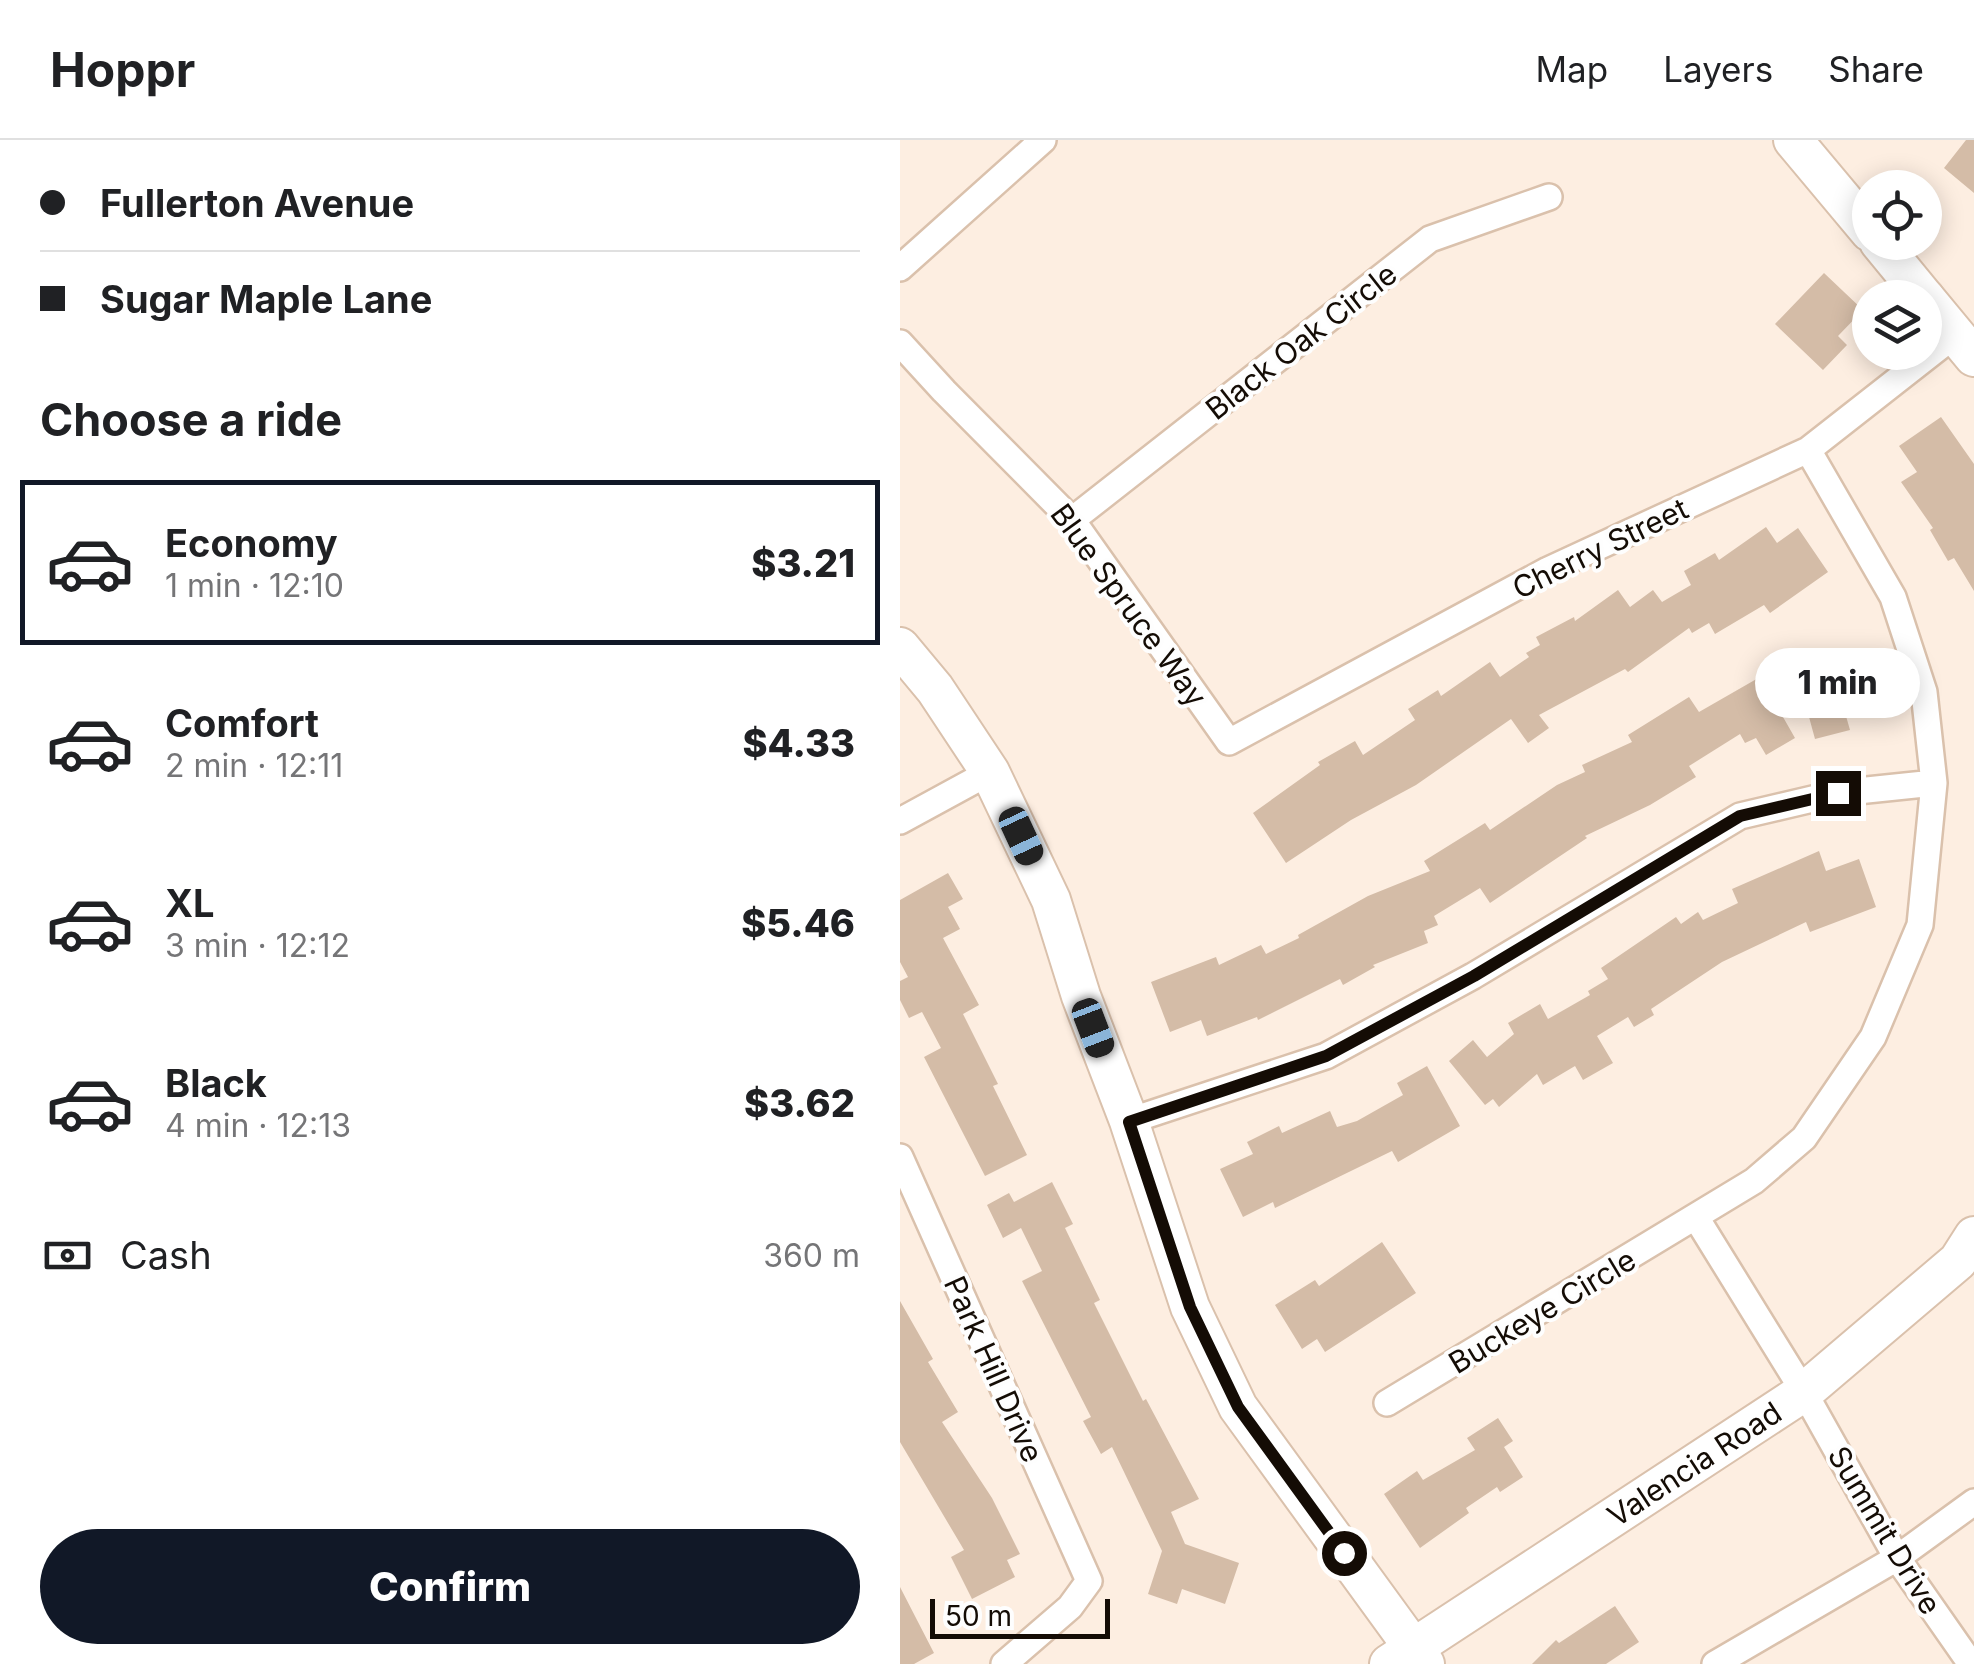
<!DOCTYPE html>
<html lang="en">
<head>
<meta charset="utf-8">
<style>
  :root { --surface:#fff; --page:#f6f6f6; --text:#202124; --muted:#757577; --line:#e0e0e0; --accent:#111827 }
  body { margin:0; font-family:Inter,sans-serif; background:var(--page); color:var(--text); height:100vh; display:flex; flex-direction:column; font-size:38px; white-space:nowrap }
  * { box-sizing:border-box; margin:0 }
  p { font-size:32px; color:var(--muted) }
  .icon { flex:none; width:55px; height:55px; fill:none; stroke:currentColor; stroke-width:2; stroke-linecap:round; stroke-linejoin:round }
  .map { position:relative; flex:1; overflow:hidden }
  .panel { display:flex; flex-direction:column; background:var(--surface); width:900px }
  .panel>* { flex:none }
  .top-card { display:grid; align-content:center; height:220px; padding:0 40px; background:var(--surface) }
  .fabs { position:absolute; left:952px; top:30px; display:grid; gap:20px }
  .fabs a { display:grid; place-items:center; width:90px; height:90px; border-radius:50%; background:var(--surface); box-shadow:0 5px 25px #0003; font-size:50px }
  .scale { position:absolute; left:30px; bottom:25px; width:180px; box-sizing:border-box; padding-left:10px; border:5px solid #140c05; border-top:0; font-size:28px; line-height:35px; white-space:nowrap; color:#140c05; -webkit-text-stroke:8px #fefefe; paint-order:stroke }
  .end { position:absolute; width:45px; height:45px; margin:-22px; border:12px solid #140c05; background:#fff; box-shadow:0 0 0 5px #fff }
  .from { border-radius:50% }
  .bubble { position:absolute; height:70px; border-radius:35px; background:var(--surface); box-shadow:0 5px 25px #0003; font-size:32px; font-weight:800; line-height:70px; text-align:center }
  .car { position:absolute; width:30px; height:60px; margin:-30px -15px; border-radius:12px; box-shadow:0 0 8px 2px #0007; background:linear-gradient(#222 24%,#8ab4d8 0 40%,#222 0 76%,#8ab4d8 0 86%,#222 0) }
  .top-card b { display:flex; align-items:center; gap:35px; height:95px; font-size:38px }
  .top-card b+b { border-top:2px solid var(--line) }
  .top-card i { width:25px; height:25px; background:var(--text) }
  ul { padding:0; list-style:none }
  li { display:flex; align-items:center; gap:30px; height:165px; margin:0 20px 15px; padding:0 20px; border:5px solid transparent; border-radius:0px }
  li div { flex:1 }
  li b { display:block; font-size:38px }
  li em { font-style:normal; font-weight:800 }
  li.active { border-color:var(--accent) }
  li>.icon { width:90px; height:90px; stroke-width:1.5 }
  h2 { padding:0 40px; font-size:45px; line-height:120px }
  .pay { display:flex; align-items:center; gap:25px; height:110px; padding:0 40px; font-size:38px }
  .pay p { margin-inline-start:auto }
  .action { display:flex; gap:20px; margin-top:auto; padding:20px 40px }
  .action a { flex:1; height:115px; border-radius:60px; background:var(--accent); color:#fff; font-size:40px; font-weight:800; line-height:115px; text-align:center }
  header { display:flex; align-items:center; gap:60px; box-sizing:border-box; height:140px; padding:0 50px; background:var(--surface); border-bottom:2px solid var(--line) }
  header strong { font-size:48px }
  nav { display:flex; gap:55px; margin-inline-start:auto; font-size:35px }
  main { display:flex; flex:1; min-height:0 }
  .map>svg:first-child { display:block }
  .building { fill:#d4bca7 }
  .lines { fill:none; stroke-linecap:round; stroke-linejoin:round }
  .street-casing { stroke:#dac1ac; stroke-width:30 }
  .secondary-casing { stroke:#dac1ac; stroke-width:42 }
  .street { stroke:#fff; stroke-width:25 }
  .secondary { stroke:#fff; stroke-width:38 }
  .route { stroke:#140c05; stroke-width:12 }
  .labels { text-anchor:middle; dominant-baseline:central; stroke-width:8; stroke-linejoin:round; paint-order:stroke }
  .street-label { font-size:30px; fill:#140c05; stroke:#fefefe }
</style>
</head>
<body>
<header>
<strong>Hoppr</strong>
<nav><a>Map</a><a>Layers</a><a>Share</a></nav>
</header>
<main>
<section class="panel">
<div class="top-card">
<b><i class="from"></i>Fullerton Avenue</b>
<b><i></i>Sugar Maple Lane</b>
</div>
<h2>Choose a ride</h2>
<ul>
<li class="active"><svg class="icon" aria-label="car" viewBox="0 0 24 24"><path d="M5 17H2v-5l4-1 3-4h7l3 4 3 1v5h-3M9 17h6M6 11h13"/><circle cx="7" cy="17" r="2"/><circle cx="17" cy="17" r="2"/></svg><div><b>Economy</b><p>1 min · 12:10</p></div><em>$3.21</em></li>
<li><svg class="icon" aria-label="car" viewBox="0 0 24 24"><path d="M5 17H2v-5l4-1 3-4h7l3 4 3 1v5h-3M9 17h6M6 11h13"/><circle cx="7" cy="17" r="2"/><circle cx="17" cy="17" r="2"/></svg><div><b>Comfort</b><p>2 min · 12:11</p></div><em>$4.33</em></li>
<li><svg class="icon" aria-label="car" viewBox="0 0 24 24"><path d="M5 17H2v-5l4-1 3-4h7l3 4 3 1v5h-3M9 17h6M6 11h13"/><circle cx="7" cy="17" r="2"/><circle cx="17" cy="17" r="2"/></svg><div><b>XL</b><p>3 min · 12:12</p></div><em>$5.46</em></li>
<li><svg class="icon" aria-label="car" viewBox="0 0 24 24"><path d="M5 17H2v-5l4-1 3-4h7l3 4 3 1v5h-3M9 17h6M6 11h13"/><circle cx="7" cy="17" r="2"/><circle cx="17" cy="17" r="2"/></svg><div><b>Black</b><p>4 min · 12:13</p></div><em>$3.62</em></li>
</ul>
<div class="pay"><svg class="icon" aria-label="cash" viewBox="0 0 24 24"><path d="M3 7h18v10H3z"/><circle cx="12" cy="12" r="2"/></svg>Cash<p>360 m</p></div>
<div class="action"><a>Confirm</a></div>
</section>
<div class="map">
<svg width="1074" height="1524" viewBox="0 0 1074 1524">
  <rect width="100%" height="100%" fill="#fdeee1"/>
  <path class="building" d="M 1066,0 L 1074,0 L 1074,53 L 1044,28 Z
    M 924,133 L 963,170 L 938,196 L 947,205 L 923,230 L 875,184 Z
    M 1041,277 L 1074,324 L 1074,451 L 1054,418 L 1048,421 L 1030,390 L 1033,388 L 1001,342 L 1017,332 L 999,306 Z
    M 866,387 L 877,403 L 898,388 L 928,432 L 870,473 L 864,465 L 815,494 L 809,483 L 792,493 L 789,488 L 728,532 L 725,529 L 639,575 L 649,588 L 628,603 L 611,579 L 516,645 L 451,680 L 386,723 L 353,673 L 420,625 L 418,622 L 455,601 L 463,615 L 515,580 L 508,569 L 538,550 L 541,556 L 590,522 L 600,537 L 629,517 L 626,513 L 640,505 L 636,497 L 674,477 L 675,481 L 718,450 L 730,467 L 753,450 L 762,462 L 791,445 L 784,431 L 815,413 L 819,420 Z
    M 964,514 L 979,566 L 946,576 L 950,590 L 915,599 L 897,533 Z
    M 860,537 L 895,598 L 866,615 L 856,598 L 845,603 L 840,594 L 789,626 L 796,637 L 750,665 L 685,696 L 687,698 L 590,763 L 580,748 L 534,776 L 538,785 L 524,791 L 528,803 L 473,825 L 475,827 L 443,845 L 440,839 L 358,880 L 357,877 L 307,896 L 301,880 L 270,892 L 251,842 L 316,817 L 319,825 L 361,805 L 366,814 L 399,798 L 398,795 L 468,756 L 530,731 L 524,721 L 585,683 L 590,690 L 657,645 L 685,632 L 682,625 L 732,602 L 728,595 L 789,557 L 799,572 Z
    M 919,711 L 926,731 L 959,719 L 976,767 L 910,792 L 906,782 L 822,822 L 751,869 L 754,875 L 734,887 L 728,877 L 697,896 L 713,923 L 683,940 L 675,926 L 643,945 L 637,934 L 599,967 L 593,959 L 585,965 L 549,921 L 573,900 L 587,917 L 614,894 L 608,883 L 640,864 L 648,879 L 690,855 L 688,851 L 708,839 L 701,828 L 776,777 L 781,784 L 798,772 L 803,780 L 838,763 L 832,749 Z
    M 48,733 L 63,759 L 48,767 L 60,789 L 43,798 L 79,865 L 63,874 L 98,944 L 93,946 L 127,1015 L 85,1036 L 24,917 L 41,908 L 22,872 L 9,878 L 0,860 L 0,841 L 8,837 L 0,822 L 0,760 Z
    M 527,926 L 560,986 L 498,1022 L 492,1011 L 375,1068 L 373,1062 L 343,1077 L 320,1029 L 353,1014 L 347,1002 L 379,986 L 382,993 L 430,971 L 437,987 L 457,981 L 503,955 L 497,943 Z
    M 152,1042 L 173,1084 L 165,1088 L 200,1160 L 194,1163 L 243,1261 L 246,1259 L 299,1359 L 271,1372 L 285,1404 L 339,1423 L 325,1464 L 282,1449 L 277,1464 L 248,1454 L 262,1411 L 212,1307 L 201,1314 L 183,1281 L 191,1277 L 122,1141 L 142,1131 L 121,1088 L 103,1098 L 87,1065 L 109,1053 L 114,1062 Z
    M 482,1102 L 516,1153 L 425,1212 L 417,1199 L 402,1209 L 375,1165 L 415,1140 L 419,1146 Z
    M 0,1161 L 33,1219 L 28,1222 L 58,1272 L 42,1282 L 92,1358 L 120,1414 L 107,1420 L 115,1437 L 72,1459 L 51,1417 L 64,1410 L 0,1302 Z
    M 598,1278 L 613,1301 L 604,1307 L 623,1337 L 600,1352 L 597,1347 L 566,1368 L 569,1373 L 520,1408 L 484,1354 L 517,1331 L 523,1340 L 575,1310 L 567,1298 Z
    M 0,1447 L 34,1513 L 14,1524 L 0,1524 Z
    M 715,1466 L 739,1502 L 706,1524 L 632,1524 L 656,1500 L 659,1503 Z"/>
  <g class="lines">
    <g class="street-casing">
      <path id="street" d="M 0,128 L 143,0
        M 0,203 L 44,251 L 172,380 L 329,602 L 648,430 L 908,310 L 1056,194
        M 172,380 L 530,99 L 649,57
        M 0,681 L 90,632
        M 229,981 L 426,916 L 573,836 L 840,676 L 938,653 L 1034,643
        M 0,1017 L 189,1441 L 170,1467 L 104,1524
        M 797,1079 L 904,1252 L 997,1418 L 1071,1524
        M 487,1263 L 854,1041 L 904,998 L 973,897 L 1020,785 L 1034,643 L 1024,552 L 993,457 L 908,310
        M 815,1524 L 997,1418 L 1074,1362"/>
    </g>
    <g class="secondary-casing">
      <g id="secondary">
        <path d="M 893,0 L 970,92"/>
        <path d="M 979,102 L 1025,158"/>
        <path d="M 1025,158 L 1074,217"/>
        <path d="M 0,507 L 35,549 L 90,632 L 151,760 L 181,856 L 229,981 L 290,1167 L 338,1267 L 525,1524"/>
        <path id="s1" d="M 489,1524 L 904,1252 L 1058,1121 L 1074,1096"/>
      </g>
    </g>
    <use href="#street" class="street"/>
    <use href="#secondary" class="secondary"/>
  </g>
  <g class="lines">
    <path class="route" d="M 444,1413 L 338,1267 L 290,1167 L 229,982 L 426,916 L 574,836 L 840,676 L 938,653"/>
  </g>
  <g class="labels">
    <g class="street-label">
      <text transform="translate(401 201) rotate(-38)">Black Oak Circle</text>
      <text transform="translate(700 408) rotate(-26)">Cherry Street</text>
      <text transform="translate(229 465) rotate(54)">Blue Spruce Way</text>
      <text transform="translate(642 1171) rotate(-31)">Buckeye Circle</text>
      <text transform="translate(94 1229) rotate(66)">Park Hill Drive</text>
      <text stroke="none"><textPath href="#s1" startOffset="365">Valencia Road</textPath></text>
      <text transform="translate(985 1390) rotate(59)">Summit Drive</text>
    </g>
  </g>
</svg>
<div class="fabs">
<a><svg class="icon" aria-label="locate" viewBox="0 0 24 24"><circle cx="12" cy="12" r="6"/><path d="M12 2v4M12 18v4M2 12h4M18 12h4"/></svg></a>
<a><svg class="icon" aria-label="layers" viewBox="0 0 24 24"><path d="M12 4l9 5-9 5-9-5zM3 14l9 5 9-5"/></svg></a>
</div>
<div class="scale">50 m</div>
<i class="end from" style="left:444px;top:1413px"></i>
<i class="end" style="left:938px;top:653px"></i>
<div class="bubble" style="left:855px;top:508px;width:165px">1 min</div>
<i class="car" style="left:121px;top:696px;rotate:155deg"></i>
<i class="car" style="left:193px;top:888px;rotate:159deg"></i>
</div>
</main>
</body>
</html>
